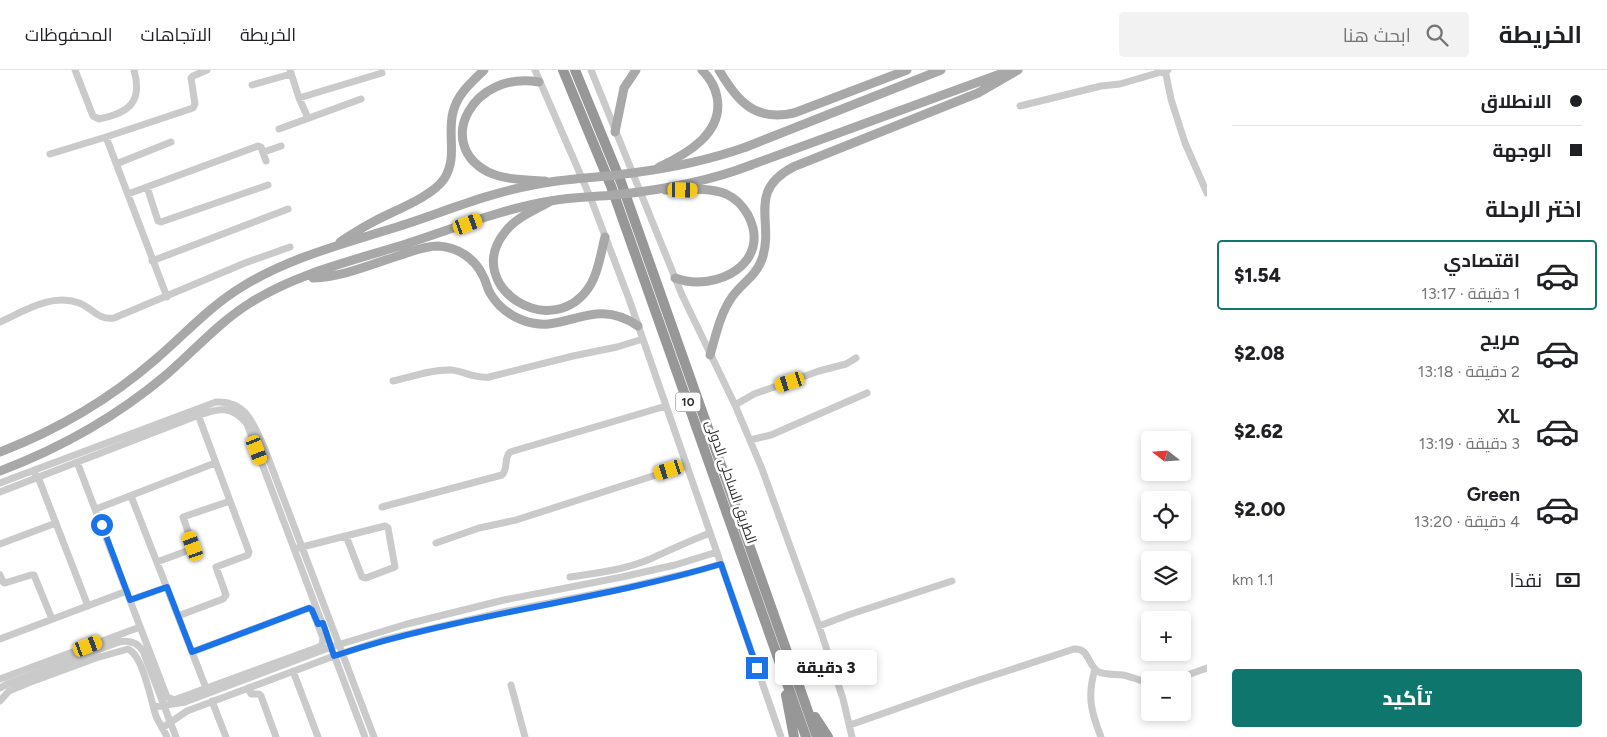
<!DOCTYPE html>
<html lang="ar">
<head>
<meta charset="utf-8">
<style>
  :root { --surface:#fff; --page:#f2f2f2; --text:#202124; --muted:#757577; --line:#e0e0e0; --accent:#0f766e }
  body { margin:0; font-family:Figtree,Cairo,sans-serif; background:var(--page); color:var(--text); direction:rtl; height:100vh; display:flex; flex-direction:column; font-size:19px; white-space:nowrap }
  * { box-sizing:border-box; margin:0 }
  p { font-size:16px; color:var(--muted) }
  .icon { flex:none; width:28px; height:28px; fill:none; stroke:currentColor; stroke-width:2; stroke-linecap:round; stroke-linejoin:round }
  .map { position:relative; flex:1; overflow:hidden; direction:ltr }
  .drawer { display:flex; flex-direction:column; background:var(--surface); width:400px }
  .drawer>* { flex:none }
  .hud { display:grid; align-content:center; height:110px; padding:0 25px; background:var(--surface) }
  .needle { width:32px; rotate:287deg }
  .buttons { position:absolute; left:1141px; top:361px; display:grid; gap:10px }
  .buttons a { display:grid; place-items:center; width:50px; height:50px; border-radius:5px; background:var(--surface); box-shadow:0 2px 8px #0003; font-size:25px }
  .end { position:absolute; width:22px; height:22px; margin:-11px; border:6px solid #1a73e8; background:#fff; box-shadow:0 0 0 2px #fff }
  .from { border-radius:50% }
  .bubble { position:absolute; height:35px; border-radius:5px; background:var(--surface); box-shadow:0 2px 8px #0003; font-size:16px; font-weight:800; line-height:35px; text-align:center; direction:rtl }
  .car { position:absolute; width:15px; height:30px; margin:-15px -8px; border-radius:6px; box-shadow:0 0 4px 1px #0007; background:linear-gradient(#f5c518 24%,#345 0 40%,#f5c518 0 76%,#345 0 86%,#f5c518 0) }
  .hud b { display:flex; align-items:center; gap:18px; height:48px; font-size:19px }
  .hud b+b { border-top:1px solid var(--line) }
  .hud i { width:12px; height:12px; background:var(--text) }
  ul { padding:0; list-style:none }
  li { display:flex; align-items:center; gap:15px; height:70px; margin:0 10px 8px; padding:0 15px; border:2px solid transparent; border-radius:5px }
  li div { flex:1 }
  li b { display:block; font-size:19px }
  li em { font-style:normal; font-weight:800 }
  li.on { border-color:var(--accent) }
  li>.icon { width:45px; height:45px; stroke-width:1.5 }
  h2 { padding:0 25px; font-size:22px; line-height:60px }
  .pay { display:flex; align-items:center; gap:12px; height:55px; padding:0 25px; font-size:19px }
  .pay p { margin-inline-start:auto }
  .cta { display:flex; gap:10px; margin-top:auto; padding:10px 25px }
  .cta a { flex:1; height:58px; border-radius:5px; background:var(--accent); color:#fff; font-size:20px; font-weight:800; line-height:58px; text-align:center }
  header { display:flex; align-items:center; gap:30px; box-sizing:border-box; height:70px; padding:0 25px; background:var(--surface); border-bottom:1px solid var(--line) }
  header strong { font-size:24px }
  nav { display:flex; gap:28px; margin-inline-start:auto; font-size:18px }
  .search { width:350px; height:45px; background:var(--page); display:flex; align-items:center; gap:12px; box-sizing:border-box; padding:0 18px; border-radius:5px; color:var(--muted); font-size:19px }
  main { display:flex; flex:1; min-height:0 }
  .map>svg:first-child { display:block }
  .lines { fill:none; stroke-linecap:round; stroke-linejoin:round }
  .minor { stroke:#cacaca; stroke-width:7 }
  .major { stroke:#a8a8a8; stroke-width:9 }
  .highway { stroke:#979797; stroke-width:10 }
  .major-bridge { stroke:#a8a8a8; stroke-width:9 }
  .route { stroke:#1a73e8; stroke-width:6 }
  .labels { text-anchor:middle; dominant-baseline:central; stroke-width:5; stroke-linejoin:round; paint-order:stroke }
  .shield { fill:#fff; stroke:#6e6e6e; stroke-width:1 }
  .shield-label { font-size:12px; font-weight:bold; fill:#303030 }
  .street-label { font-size:14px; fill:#303030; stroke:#fff }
</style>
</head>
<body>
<header>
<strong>الخريطة</strong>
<div class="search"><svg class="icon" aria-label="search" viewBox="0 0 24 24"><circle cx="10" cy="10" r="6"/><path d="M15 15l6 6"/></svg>ابحث هنا</div>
<nav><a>الخريطة</a><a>الاتجاهات</a><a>المحفوظات</a></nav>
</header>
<main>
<section class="drawer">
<div class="hud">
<b><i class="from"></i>الانطلاق</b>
<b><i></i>الوجهة</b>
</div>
<h2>اختر الرحلة</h2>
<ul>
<li class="on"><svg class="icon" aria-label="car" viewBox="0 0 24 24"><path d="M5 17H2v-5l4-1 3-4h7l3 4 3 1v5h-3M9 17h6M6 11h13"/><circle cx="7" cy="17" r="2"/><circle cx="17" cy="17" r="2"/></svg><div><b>اقتصادي</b><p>1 دقيقة · 13:17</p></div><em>$1.54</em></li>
<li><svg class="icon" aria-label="car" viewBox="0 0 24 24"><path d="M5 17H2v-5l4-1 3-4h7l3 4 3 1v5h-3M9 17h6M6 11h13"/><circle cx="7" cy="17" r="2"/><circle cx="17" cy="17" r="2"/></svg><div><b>مريح</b><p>2 دقيقة · 13:18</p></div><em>$2.08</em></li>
<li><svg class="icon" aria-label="car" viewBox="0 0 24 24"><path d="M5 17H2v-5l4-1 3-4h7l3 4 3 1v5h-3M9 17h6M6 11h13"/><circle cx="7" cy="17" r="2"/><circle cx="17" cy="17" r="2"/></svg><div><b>XL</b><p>3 دقيقة · 13:19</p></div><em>$2.62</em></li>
<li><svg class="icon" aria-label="car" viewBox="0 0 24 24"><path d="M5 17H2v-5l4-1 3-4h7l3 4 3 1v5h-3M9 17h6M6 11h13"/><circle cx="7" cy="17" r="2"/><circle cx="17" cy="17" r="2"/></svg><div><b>Green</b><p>4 دقيقة · 13:20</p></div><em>$2.00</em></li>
</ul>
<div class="pay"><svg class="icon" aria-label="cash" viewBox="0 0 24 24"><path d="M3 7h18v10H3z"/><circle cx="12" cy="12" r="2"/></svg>نقدًا<p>1.1 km</p></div>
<div class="cta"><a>تأكيد</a></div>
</section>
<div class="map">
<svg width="1207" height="667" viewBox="0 0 1207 667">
  <rect width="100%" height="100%" fill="#fff"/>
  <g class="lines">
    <path class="minor" d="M 75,0 L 93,46 L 99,49 C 129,43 143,32 134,0
      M 290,0 L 299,28 L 308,48
      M 535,0 L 591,129 L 629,229 L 781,667
      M 591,0 L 682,225 L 735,335 L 762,399 L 819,556 L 843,629 L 852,667
      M 1165,0 L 1171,29 L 1185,73 L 1207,123
      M 252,15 L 291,4
      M 299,28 L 382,3
      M 1020,36 L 1101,16 L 1120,14 L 1168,0
      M 279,59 L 361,29
      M 106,67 L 167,227
      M 264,82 L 281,76
      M 50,84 L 106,67 L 193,38 L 195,34 L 191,8 L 193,6 L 207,0
      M 116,94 L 171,72
      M 147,117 L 158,151 L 161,152 L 268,115
      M 128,124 L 258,76 L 261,77 L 266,91
      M 152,191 L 288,139
      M 0,252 C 24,241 52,223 79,233 C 93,238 97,250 114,248 L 245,193 L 290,177
      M 393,311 C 411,307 432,299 451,300 C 464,301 475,309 489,307 L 573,286 L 617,277 L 643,269
      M 735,335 L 754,324 L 819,301 L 846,294 L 856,288
      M 750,370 L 771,365 L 867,323
      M 77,392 L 167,627 L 174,630 L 319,577 L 322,575 L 323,568 L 312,540 L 309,538 L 192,582
      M 35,404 L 38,407 L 88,536
      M 0,413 L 216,332 C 246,330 254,355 264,377 L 374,667
      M 0,422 L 199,345 C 219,338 232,335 247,354 L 365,667
      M 131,426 L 206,618
      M 382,437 L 502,405 C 509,398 503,389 510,382 L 666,336
      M 96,439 L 215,393
      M 436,473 L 479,458 L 516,450 L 687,395
      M 0,474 L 56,453
      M 298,478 L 385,456 L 388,458 L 395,497 L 366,508 L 362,507 L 346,466
      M 157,492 L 192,479 L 193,476 L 183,447 L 230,431
      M 0,505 L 3,512 L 5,513 L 31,505 L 34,505 L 52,549
      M 570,507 C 597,503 624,500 650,489 C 670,480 689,471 710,463
      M 130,530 L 167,517
      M 178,546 L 223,529 L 226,525 L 216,497 L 248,485 L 249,482 L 197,342
      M 819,556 L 851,544 L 952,511
      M 0,569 L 127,521
      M 1095,599 C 1087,626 1091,642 1101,667
      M 293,601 L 318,667
      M 0,609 L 140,557
      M 1173,610 L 1207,598
      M 511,615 L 525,667
      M 0,618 L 7,614 L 119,572 C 129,570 137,572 143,581 L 176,667
      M 248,618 L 251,624 L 259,624 L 261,626 L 276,667
      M 0,631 L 9,621 L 28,613 L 96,588 L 128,579 C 143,585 151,631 156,646 C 159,653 164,660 167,667
      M 212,631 L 226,667
      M 154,637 L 185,632 L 331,577 L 407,554 L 504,530 L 622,507 L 675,495 L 717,482
      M 850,655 L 964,615 L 1074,579 C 1090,578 1087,596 1099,602 C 1106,605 1115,604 1123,605 C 1132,607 1141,611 1150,613
      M 162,658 L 187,641 L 334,586 L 383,570 L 503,542 L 625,518 L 689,503 L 721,494"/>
    <path class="major" d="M 719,0 C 737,31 755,52 794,43 L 907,0
      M 539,12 C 474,0 433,73 488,102 C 505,110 527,110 545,111
      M 615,62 L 624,18 L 636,0
      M 746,77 L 941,0
      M 751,95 L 1011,0
      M 659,97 C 687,84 724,63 717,27 C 715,16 709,7 702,0
      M 665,120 C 684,120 708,117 726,124 C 735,128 743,136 748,145 C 773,193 716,223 675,208
      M 549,132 C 535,140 515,148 505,162 C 461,216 554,276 591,214 C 599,200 601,182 605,167
      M 340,172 C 351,165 361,158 373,152 C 393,141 432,127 444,109 C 458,88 447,65 453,42 C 458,23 471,13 484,0
      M 313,208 C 343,207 372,194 401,185 C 413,181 425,176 438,176 C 457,177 475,188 483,206 C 486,211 487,218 490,223 C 497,235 509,245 522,250 C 565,267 591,224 638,256
      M 710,285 C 716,265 720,244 732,227 C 742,213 756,206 762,189 C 775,152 746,122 793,97 L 978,23 L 1018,0
      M 0,382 C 57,360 110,329 156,289 C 184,265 208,238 240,218 C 289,187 347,173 403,155
      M 0,401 C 61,378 116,347 166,305 C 194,281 218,253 250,233 C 297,203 355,190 409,173"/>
    <path class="highway" d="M 563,0 L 611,116 L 806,667
      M 575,0 L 621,112 L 817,667
      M 786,625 L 794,667
      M 815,647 L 828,667"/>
    <path class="major-bridge" d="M 403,155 C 446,141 489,123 533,115 C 566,108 599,108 632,103 C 671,98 709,90 746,77
      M 409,173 C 455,158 502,139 550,131 C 571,127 593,127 615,125 C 661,120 708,112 751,95"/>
  </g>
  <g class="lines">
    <path class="route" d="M 102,455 L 130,530 L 167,517 L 192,582 L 309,538 L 312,540 L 318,554 L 323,553 L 334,586 C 460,544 594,532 721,494 L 757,598"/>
  </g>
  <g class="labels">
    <rect class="shield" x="675.5" y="322.5" width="25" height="19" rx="4"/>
    <g class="shield-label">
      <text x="688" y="332">10</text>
    </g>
    <g class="street-label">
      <text transform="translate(731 412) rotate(71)">الطريق الساحلى الدولى</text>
    </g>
  </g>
</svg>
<div class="buttons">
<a><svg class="needle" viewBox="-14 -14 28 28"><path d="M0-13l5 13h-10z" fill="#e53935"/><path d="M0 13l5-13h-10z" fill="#757577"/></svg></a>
<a><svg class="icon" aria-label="locate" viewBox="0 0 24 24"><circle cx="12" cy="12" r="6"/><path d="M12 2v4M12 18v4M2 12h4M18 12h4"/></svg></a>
<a><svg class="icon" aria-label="layers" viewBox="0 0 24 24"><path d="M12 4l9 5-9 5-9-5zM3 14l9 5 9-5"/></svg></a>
<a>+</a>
<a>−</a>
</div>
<i class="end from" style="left:102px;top:455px"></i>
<i class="end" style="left:757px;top:598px"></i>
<div class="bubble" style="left:775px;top:580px;width:102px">3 دقيقة</div>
<i class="car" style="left:683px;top:120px;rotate:91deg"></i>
<i class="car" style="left:468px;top:154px;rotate:70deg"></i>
<i class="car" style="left:790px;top:312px;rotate:252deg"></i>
<i class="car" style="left:257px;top:380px;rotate:159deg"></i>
<i class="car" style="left:669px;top:400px;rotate:252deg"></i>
<i class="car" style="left:193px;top:476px;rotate:340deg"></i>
<i class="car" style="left:88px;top:576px;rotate:69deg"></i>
</div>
</main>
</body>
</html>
